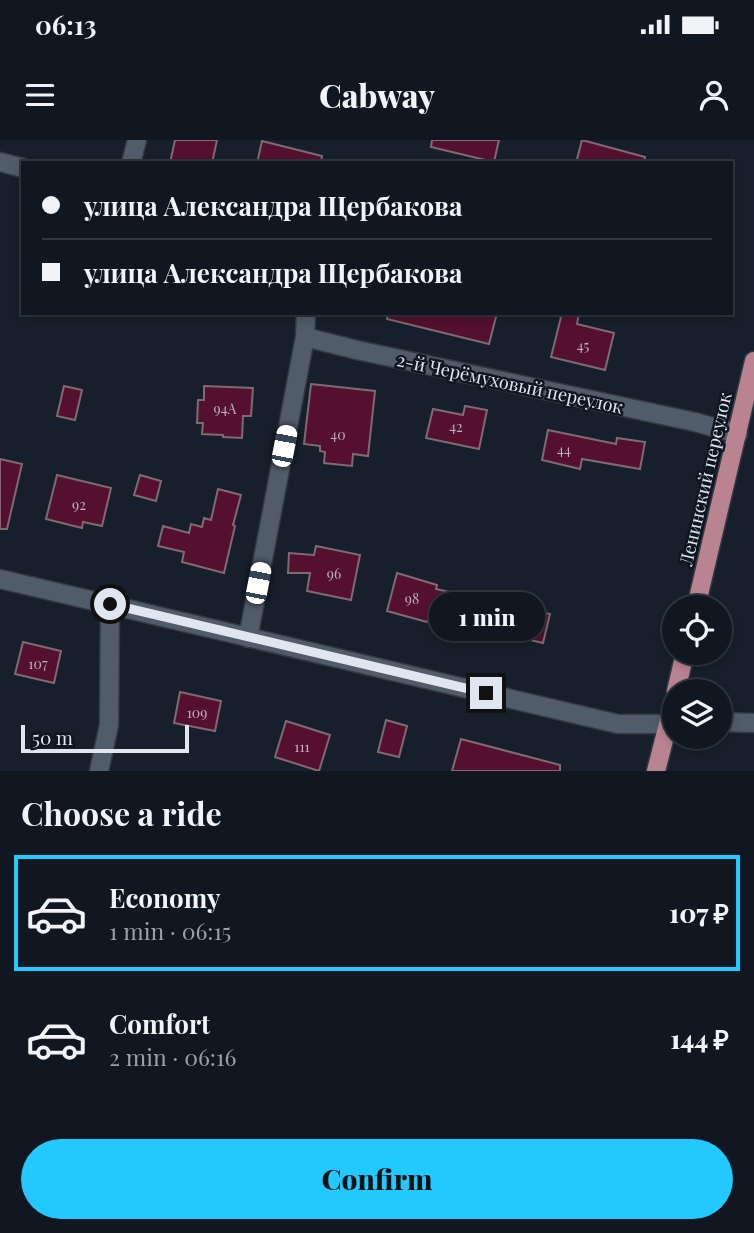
<!DOCTYPE html>
<html lang="en">
<head>
<meta charset="utf-8">
<style>
  :root { --surface:#101720; --page:#192029; --text:#f1f3f6; --muted:#9c9fa5; --line:#30363e; --accent:#22c9fe }
  body { margin:0; font-family:"Playfair Display",serif; background:var(--page); color:var(--text); height:100vh; display:flex; flex-direction:column; font-size:26px; white-space:nowrap }
  * { box-sizing:border-box; margin:0 }
  p { font-size:23px; color:var(--muted) }
  .icon { flex:none; width:38px; height:38px; fill:none; stroke:currentColor; stroke-width:2; stroke-linecap:round; stroke-linejoin:round }
  .map { position:relative; height:631px; overflow:hidden }
  .side { display:flex; flex-direction:column; background:var(--surface); flex:1 }
  .side>* { flex:none }
  .guide { position:absolute; left:21px; top:21px; width:712px; height:154px; border-radius:0px; box-shadow:0 4px 10px #0003,0 0 0 2px var(--line); display:grid; align-content:center; height:154px; padding:0 21px; background:var(--surface) }
  .controls { position:absolute; left:662px; top:455px; display:grid; gap:14px }
  .controls a { display:grid; place-items:center; width:70px; height:70px; border-radius:50%; background:var(--surface); box-shadow:0 4px 10px #0003,0 0 0 2px var(--line); font-size:35px }
  .scale { position:absolute; left:21px; bottom:18px; width:168px; box-sizing:border-box; padding-left:7px; border:4px solid #e0e6ef; border-top:0; font-size:19px; line-height:24px; white-space:nowrap; color:#e0e6ef; -webkit-text-stroke:5px #0d1621; paint-order:stroke }
  .end { position:absolute; width:32px; height:32px; margin:-16px; border:9px solid #e0e6ef; background:#111; box-shadow:0 0 0 4px #111 }
  .from { border-radius:50% }
  .bubble { position:absolute; height:49px; border-radius:24px; background:var(--surface); box-shadow:0 4px 10px #0003,0 0 0 2px var(--line); font-size:23px; font-weight:800; line-height:49px; text-align:center }
  .car { position:absolute; width:21px; height:42px; margin:-21px -10px; border-radius:9px; box-shadow:0 0 5px 2px #0007; background:linear-gradient(#fff 24%,#345 0 40%,#fff 0 76%,#345 0 86%,#fff 0) }
  .guide b { display:flex; align-items:center; gap:24px; height:66px; font-size:26px }
  .guide b+b { border-top:2px solid var(--line) }
  .guide i { width:18px; height:18px; background:var(--text) }
  ul { padding:0; list-style:none }
  li { display:flex; align-items:center; gap:21px; height:116px; margin:0 14px 10px; padding:0 7px; border:4px solid transparent; border-radius:0px }
  li div { flex:1 }
  li b { display:block; font-size:26px }
  li em { font-style:normal; font-weight:800 }
  li.on { border-color:var(--accent) }
  li>.icon { width:63px; height:63px; stroke-width:1.5 }
  h2 { padding:0 21px; font-size:32px; line-height:84px }
  .primary-button { display:flex; gap:14px; margin-top:auto; padding:14px 21px }
  .primary-button a { flex:1; height:80px; border-radius:42px; background:var(--accent); color:#111; font-size:28px; font-weight:800; line-height:80px; text-align:center }
  .status { display:flex; justify-content:space-between; align-items:center; height:49px; padding:0 35px; background:var(--surface); direction:ltr }
  .status svg { height:19px; fill:currentColor }
  header { display:flex; justify-content:space-between; align-items:center; height:91px; padding:0 21px; background:var(--surface); font-size:32px; font-weight:800 }
  .map>svg:first-child { display:block }
  .building { fill:#54102e; stroke:#7e6b71; stroke-width:2 }
  .lines { fill:none; stroke-linecap:round; stroke-linejoin:round }
  .minor-casing { stroke:#343a43; stroke-width:21 }
  .major-casing { stroke:#343a43; stroke-width:21 }
  .minor { stroke:#515c6a; stroke-width:18 }
  .major { stroke:#b98392; stroke-width:18 }
  .route { stroke:#e0e6ef; stroke-width:9 }
  .labels { text-anchor:middle; dominant-baseline:central; stroke-width:5; stroke-linejoin:round; paint-order:stroke }
  .number-label { font-size:14px; fill:#bdb0bf }
  .street-label { font-size:18px; fill:#e0e6ef; stroke:#0d1621 }
</style>
</head>
<body>
<div class="status"><b>06:13</b><svg viewBox="0 0 49 12"><path d="M0 12V9h3v3zM5 12V6h3v6zM10 12V3h3v9zM15 12V0h3v12zM26 1h20v11H26zM47 4h2v5h-2z"/></svg></div>
<header><svg class="icon" aria-label="menu" viewBox="0 0 24 24"><path d="M4 6h16M4 12h16M4 18h16"/></svg>Cabway<svg class="icon" aria-label="person" viewBox="0 0 24 24"><circle cx="12" cy="8" r="4"/><path d="M4 21q1-7 8-7t8 7"/></svg></header>
<div class="map">
<svg width="754" height="631" viewBox="0 0 754 631">
  <rect width="100%" height="100%" fill="#161f2b"/>
  <path class="building" d="M 175,0 L 217,0 L 212,23 L 170,23 Z
    M 432,0 L 499,0 L 494,22 L 431,7 Z
    M 582,0 L 645,17 L 644,23 L 576,23 Z
    M 262,1 L 322,16 L 321,23 L 257,23 Z
    M 388,173 L 497,173 L 489,204 L 387,179 Z
    M 562,173 L 579,173 L 577,184 L 614,193 L 605,230 L 551,217 Z
    M 311,244 L 375,251 L 368,316 L 353,314 L 352,326 L 324,323 L 325,312 L 320,311 L 320,306 L 304,304 Z
    M 64,246 L 82,250 L 75,280 L 57,276 Z
    M 204,246 L 253,248 L 251,276 L 243,276 L 242,298 L 223,297 L 223,295 L 202,294 L 203,283 L 197,283 L 198,260 L 204,260 Z
    M 465,266 L 487,270 L 479,309 L 426,298 L 433,269 L 463,275 Z
    M 548,290 L 616,304 L 617,298 L 645,302 L 640,329 L 582,319 L 580,329 L 542,320 Z
    M 0,319 L 22,324 L 7,389 L 0,389 Z
    M 57,335 L 111,348 L 102,386 L 83,382 L 82,388 L 46,379 Z
    M 140,335 L 161,341 L 156,361 L 134,355 Z
    M 218,349 L 241,355 L 233,385 L 235,386 L 224,433 L 182,422 L 184,412 L 158,406 L 163,386 L 189,393 L 191,384 L 202,387 L 204,378 L 211,380 Z
    M 316,406 L 360,415 L 351,460 L 307,451 L 310,433 L 288,433 L 289,413 L 314,415 Z
    M 397,433 L 437,445 L 436,449 L 511,466 L 511,465 L 550,474 L 543,503 L 480,488 L 479,493 L 428,480 L 427,482 L 387,471 Z
    M 23,502 L 61,511 L 54,543 L 15,534 Z
    M 180,552 L 221,561 L 215,591 L 174,583 Z
    M 386,580 L 407,586 L 399,617 L 378,612 Z
    M 286,581 L 330,595 L 319,631 L 275,617 Z
    M 461,599 L 560,625 L 560,631 L 452,631 Z"/>
  <g class="lines">
    <g class="minor-casing">
      <path id="minor" d="M 0,22 L 23,28
        M 131,23 L 137,0
        M 306,173 L 305,197 L 357,210 L 695,282 L 738,294
        M 0,439 L 618,584 L 674,584
        M 248,498 L 305,197
        M 719,582 L 754,583
        M 99,631 L 109,585 L 110,464"/>
    </g>
    <g class="major-casing">
      <path id="major" d="M 696,467 L 754,221
        M 676,551 L 685,513
        M 656,631 L 674,561"/>
    </g>
    <use href="#minor" class="minor"/>
    <use href="#major" class="major"/>
  </g>
  <g class="lines">
    <path class="route" d="M 110,464 L 486,553"/>
  </g>
  <g class="labels">
    <g class="number-label">
      <text x="583" y="205">45</text>
      <text x="225" y="268">94А</text>
      <text x="456" y="286">42</text>
      <text x="338" y="294">40</text>
      <text x="564" y="309">44</text>
      <text x="79" y="364">92</text>
      <text x="334" y="433">96</text>
      <text x="412" y="458">98</text>
      <text x="38" y="523">107</text>
      <text x="197" y="572">109</text>
      <text x="302" y="606">111</text>
    </g>
    <g class="street-label">
      <text transform="translate(510 243) rotate(12)">2-й Черёмуховый переулок</text>
      <text transform="translate(705 339) rotate(-77)">Ленинский переулок</text>
    </g>
  </g>
</svg>
<div class="controls">
<a><svg class="icon" aria-label="locate" viewBox="0 0 24 24"><circle cx="12" cy="12" r="6"/><path d="M12 2v4M12 18v4M2 12h4M18 12h4"/></svg></a>
<a><svg class="icon" aria-label="layers" viewBox="0 0 24 24"><path d="M12 4l9 5-9 5-9-5zM3 14l9 5 9-5"/></svg></a>
</div>
<div class="scale">50 m</div>
<i class="end from" style="left:110px;top:464px"></i>
<i class="end" style="left:486px;top:553px"></i>
<div class="bubble" style="left:429px;top:452px;width:116px">1 min</div>
<i class="car" style="left:284px;top:306px;rotate:11deg"></i>
<i class="car" style="left:258px;top:443px;rotate:11deg"></i>
<div class="guide">
<b><i class="from"></i>улица Александра Щербакова</b>
<b><i></i>улица Александра Щербакова</b>
</div>
</div>
<section class="side">
<h2>Choose a ride</h2>
<ul>
<li class="on"><svg class="icon" aria-label="car" viewBox="0 0 24 24"><path d="M5 17H2v-5l4-1 3-4h7l3 4 3 1v5h-3M9 17h6M6 11h13"/><circle cx="7" cy="17" r="2"/><circle cx="17" cy="17" r="2"/></svg><div><b>Economy</b><p>1 min · 06:15</p></div><em>107 ₽</em></li>
<li><svg class="icon" aria-label="car" viewBox="0 0 24 24"><path d="M5 17H2v-5l4-1 3-4h7l3 4 3 1v5h-3M9 17h6M6 11h13"/><circle cx="7" cy="17" r="2"/><circle cx="17" cy="17" r="2"/></svg><div><b>Comfort</b><p>2 min · 06:16</p></div><em>144 ₽</em></li>
</ul>
<div class="primary-button"><a>Confirm</a></div>
</section>
</body>
</html>
